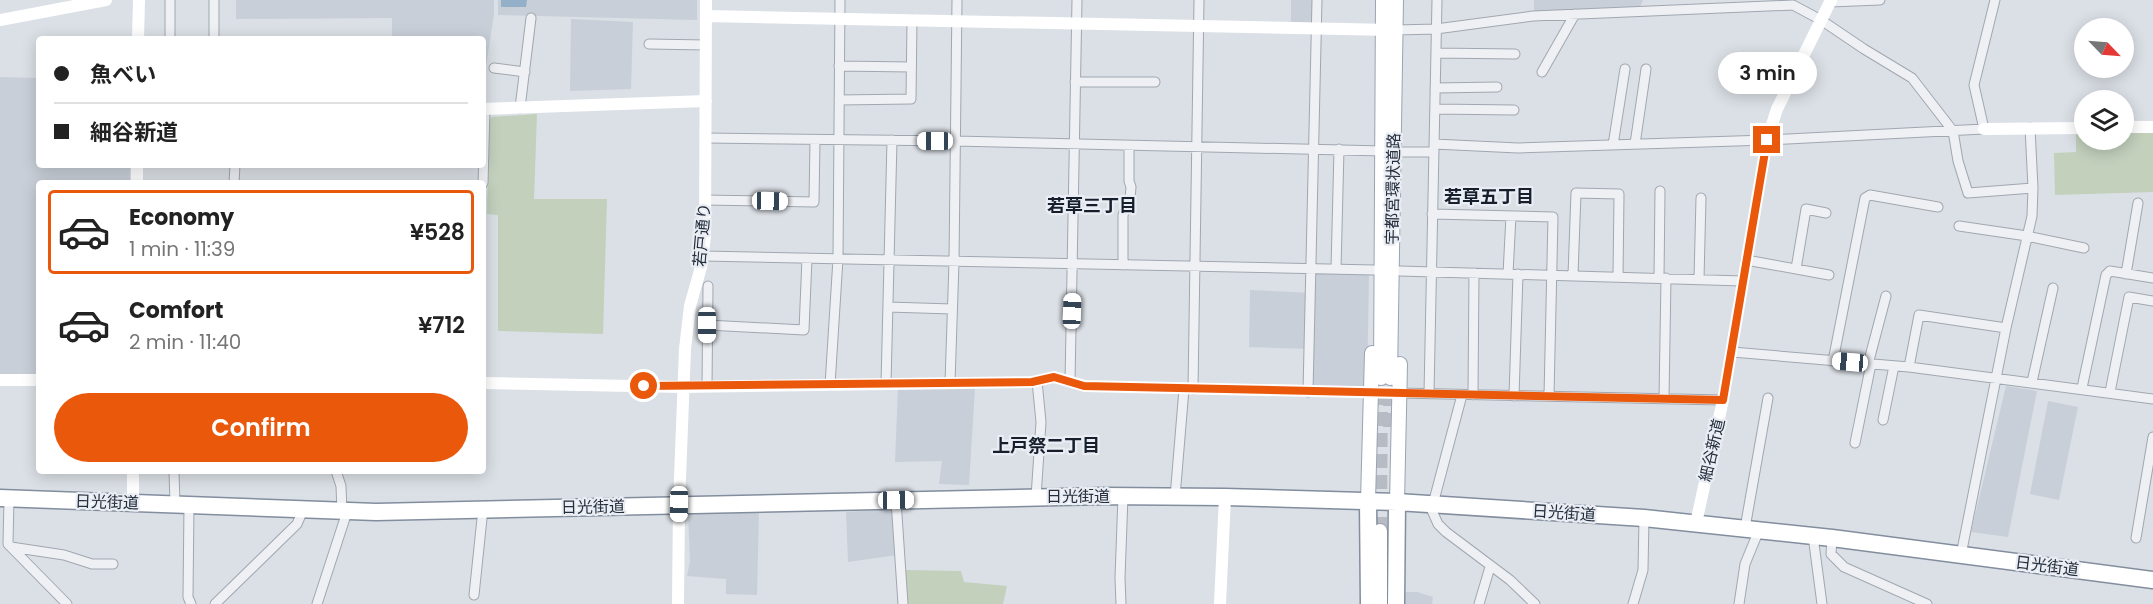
<!DOCTYPE html>
<html lang="en">
<head>
<meta charset="utf-8">
<style>
  :root { --surface:#fff; --page:#f2f2f2; --text:#222; --muted:#767676; --line:#e0e0e0; --accent:#ea580c }
  body { margin:0; font-family:Poppins,"Noto Sans JP",sans-serif; background:var(--page); color:var(--text); height:100vh; display:flex; flex-direction:column; font-size:22px; white-space:nowrap }
  * { box-sizing:border-box; margin:0 }
  p { font-size:20px; color:var(--muted) }
  .icon { flex:none; width:33px; height:33px; fill:none; stroke:currentColor; stroke-width:2; stroke-linecap:round; stroke-linejoin:round }
  .map { position:relative; flex:1; overflow:hidden }
  .side { position:absolute; left:36px; top:180px; width:450px; height:294px; display:flex; flex-direction:column; background:var(--surface); border-radius:6px; box-shadow:0 3px 15px #0003 }
  .side>* { flex:none }
  .banner { position:absolute; left:36px; top:36px; width:450px; height:132px; border-radius:6px; box-shadow:0 3px 15px #0003; display:grid; align-content:center; height:132px; padding:0 18px; background:var(--surface) }
  .needle { width:39px; rotate:115deg }
  .buttons { position:absolute; left:2074px; top:18px; display:grid; gap:12px }
  .buttons a { display:grid; place-items:center; width:60px; height:60px; border-radius:50%; background:var(--surface); box-shadow:0 3px 15px #0003; font-size:30px }
  .end { position:absolute; width:27px; height:27px; margin:-14px; border:8px solid #ea580c; background:#fff; box-shadow:0 0 0 3px #fff }
  .from { border-radius:50% }
  .bubble { position:absolute; height:42px; border-radius:21px; background:var(--surface); box-shadow:0 3px 15px #0003; font-size:20px; font-weight:600; line-height:42px; text-align:center }
  .car { position:absolute; width:18px; height:36px; margin:-18px -9px; border-radius:8px; box-shadow:0 0 4px 2px #0007; background:linear-gradient(#fff 24%,#345 0 40%,#fff 0 76%,#345 0 86%,#fff 0) }
  .banner b { display:flex; align-items:center; gap:21px; height:57px; font-size:22px }
  .banner b+b { border-top:2px solid var(--line) }
  .banner i { width:15px; height:15px; background:var(--text) }
  ul { padding:10px 0 0; list-style:none }
  li { display:flex; align-items:center; gap:18px; height:84px; margin:0 12px 9px; padding:0 6px; border:3px solid transparent; border-radius:6px }
  li div { flex:1 }
  li b { display:block; font-size:22px }
  li em { font-style:normal; font-weight:600 }
  li.on { border-color:var(--accent) }
  li>.icon { width:54px; height:54px; stroke-width:1.5 }
  .cta { display:flex; gap:12px; margin-top:auto; padding:12px 18px }
  .cta a { flex:1; height:69px; border-radius:36px; background:var(--accent); color:#fff; font-size:24px; font-weight:600; line-height:69px; text-align:center }
  .map>svg:first-child { display:block }
  .built { fill:#c9cfd8 }
  .green { fill:#c2d0bc }
  .water { fill:#94afc8 }
  .lines { fill:none; stroke-linecap:round; stroke-linejoin:round }
  .primary-tunnel { stroke:#b7bcc4; stroke-width:14; stroke-dasharray:14 7; stroke-linecap:butt }
  .street-casing { stroke:#a1a7b0; stroke-width:11 }
  .primary-casing { stroke:#9aa4b2; stroke-width:16 }
  .highway-casing { stroke:#828d9d; stroke-width:19 }
  .street { stroke:#eef0f4; stroke-width:9 }
  .secondary { stroke:#fff; stroke-width:12 }
  .primary { stroke:#fff; stroke-width:14 }
  .highway { stroke:#fff; stroke-width:16 }
  .route { stroke:#ea580c; stroke-width:8 }
  .labels { text-anchor:middle; dominant-baseline:central; stroke-width:4.5; stroke-linejoin:round; paint-order:stroke }
  .street-label { font-size:16px; fill:#252e3c; stroke:#eaeef4 }
  .neighbourhood-label { font-size:18px; font-weight:bold; fill:#171f2d; stroke:#eaeef4 }
</style>
</head>
<body>
<div class="map">
<svg width="2153" height="604" viewBox="0 0 2153 604">
  <rect width="100%" height="100%" fill="#dbe0e6"/>
  <path class="built" d="M 236,0 L 494,0 L 494,14 L 483,86 L 483,39 L 392,39 L 392,18 L 236,19 Z
    M 498,0 L 697,0 L 697,20 L 498,15 Z
    M 1291,0 L 1313,0 L 1312,24 L 1291,24 Z
    M 1534,0 L 1643,0 L 1640,7 L 1534,12 Z
    M 571,19 L 633,22 L 631,89 L 570,91 Z
    M 0,77 L 39,78 L 39,165 L 130,165 L 130,183 L 39,183 L 39,375 L 0,375 Z
    M 1313,272 L 1369,275 L 1367,389 L 1310,387 L 1312,349 L 1249,347 L 1250,290 L 1312,293 Z
    M 2006,386 L 2037,391 L 2008,537 L 1971,532 Z
    M 898,387 L 975,388 L 969,485 L 939,484 L 942,461 L 895,462 Z
    M 2048,401 L 2078,407 L 2059,500 L 2030,494 Z
    M 894,508 L 897,555 L 848,562 L 846,512 Z
    M 759,510 L 757,595 L 726,594 L 726,579 L 687,576 L 690,561 L 688,513 Z
    M 1403,592 L 1417,592 L 1433,597 L 1432,604 L 1403,604 Z"/>
  <path class="green" d="M 537,114 L 534,199 L 607,199 L 603,334 L 498,331 L 498,215 L 487,214 L 489,121 L 492,117 Z
    M 2153,132 L 2153,192 L 2055,195 L 2054,153 L 2076,152 L 2076,134 L 2085,134 L 2085,140 L 2124,140 L 2124,133 Z
    M 905,570 L 961,571 L 964,582 L 1007,586 L 1003,604 L 907,604 Z"/>
  <path class="water" d="M 501,0 L 527,0 L 526,7 L 501,7 Z"/>
  <g class="lines">
    <path class="primary-tunnel" d="M 1390,427 L 1390,380
      M 1380,531 L 1381,380"/>
    <g class="street-casing">
      <path id="street" d="M 1830,2 L 1880,0
        M 1396,30 L 1436,29 L 1533,16 L 1793,5 L 1821,20 L 1864,49 L 1912,78 L 1953,131 L 1958,161 L 1968,193 L 2033,188
        M 170,39 L 170,0
        M 214,39 L 214,0
        M 649,44 L 706,45
        M 1436,53 L 1515,54
        M 839,66 L 911,67
        M 494,68 L 525,72
        M 1542,72 L 1575,14
        M 1075,82 L 1155,82
        M 1435,88 L 1497,87
        M 839,100 L 911,99 L 912,20
        M 520,108 L 531,18
        M 1435,109 L 1514,110
        M 706,138 L 956,141 L 1383,151
        M 1434,144 L 1518,148 L 1767,140 L 1984,129 L 1974,85 L 1995,0
        M 1635,144 L 1646,69
        M 1613,145 L 1625,69
        M 1394,152 L 1434,152
        M 234,183 L 235,165
        M 483,183 L 485,109
        M 705,200 L 814,202 L 815,140
        M 1432,214 L 1553,217 L 1549,396
        M 1959,226 L 2027,236 L 2084,248
        M 703,256 L 1374,270
        M 1746,260 L 1829,275
        M 1123,265 L 1123,215 L 1130,199 L 1131,187 L 1129,181 L 1129,146
        M 1336,269 L 1339,149
        M 1796,269 L 1806,209 L 1826,213
        M 1400,271 L 1743,281
        M 1508,274 L 1511,216
        M 2126,274 L 2138,203
        M 1573,275 L 1576,193 L 1619,194 L 1618,277
        M 1659,278 L 1660,191
        M 1699,279 L 1701,198
        M 888,307 L 952,309
        M 707,325 L 804,330 L 807,258
        M 1732,352 L 1909,367 L 2153,399
        M 1833,361 L 1865,198 L 1870,195 L 1938,207
        M 1868,364 L 1886,296
        M 1909,367 L 1919,315 L 2006,328
        M 1070,382 L 1077,0
        M 2032,382 L 2053,288
        M 950,383 L 954,262 L 957,0
        M 886,384 L 892,140
        M 830,385 L 838,259 L 840,0
        M 707,386 L 708,286
        M 2082,388 L 2106,275 L 2110,271 L 2153,278
        M 1193,389 L 1199,0
        M 1308,392 L 1317,0
        M 2110,392 L 2129,297 L 2153,301
        M 1400,393 L 1723,400
        M 1429,394 L 1437,0
        M 1473,395 L 1474,273
        M 1514,396 L 1518,274
        M 1664,398 L 1666,278
        M 1883,420 L 1894,366
        M 1855,443 L 1871,364
        M 174,471 L 175,505
        M 336,471 L 341,486 L 342,512
        M 1036,497 L 1041,422 L 1037,381
        M 1175,497 L 1184,389
        M 9,498 L 8,544 L 67,604
        M 896,500 L 903,604
        M 1429,504 L 1438,524 L 1446,532 L 1510,580 L 1535,604
        M 1433,504 L 1462,395
        M 189,505 L 188,597 L 191,604
        M 1745,528 L 1768,398
        M 1813,536 L 1822,604
        M 1832,538 L 1831,554 L 1844,567 L 1927,604
        M 2136,538 L 2153,437
        M 11,547 L 64,555 L 92,564 L 113,564
        M 1961,555 L 2006,328 L 2032,216 L 2033,188 L 2030,128
        M 474,595 L 483,509
        M 215,604 L 297,524 L 303,510
        M 317,604 L 347,512
        M 1121,604 L 1120,578 L 1123,496
        M 1479,604 L 1490,567
        M 1633,604 L 1643,570 L 1644,518
        M 1739,604 L 1745,564 L 1759,530"/>
    </g>
    <g class="primary-casing">
      <path id="primary" d="M 1381,378 L 1383,0
        M 1390,378 L 1396,0
        M 1368,501 L 1372,353
        M 1397,502 L 1400,364
        M 1380,604 L 1380,531"/>
    </g>
    <g class="highway-casing">
      <path id="highway" d="M 0,498 L 376,512 L 1104,496 L 1225,497 L 1397,502 L 1644,518 L 1832,538 L 2153,580
        M 1368,501 L 1369,604
        M 1396,604 L 1397,502"/>
    </g>
    <use href="#street" class="street"/>
    <path class="secondary" d="M 706,16 L 1391,30
      M 0,20 L 106,0
      M 138,39 L 139,0
      M 483,109 L 706,101
      M 2124,127 L 2153,127
      M 1984,129 L 2085,128
      M 137,183 L 137,165
      M 0,380 L 39,380
      M 483,383 L 682,387 L 1032,382 L 1054,377 L 1085,386 L 1400,393
      M 133,503 L 133,471
      M 1696,523 L 1723,400 L 1767,140 L 1777,109 L 1831,0
      M 678,604 L 679,504 L 685,349 L 690,306 L 701,267 L 705,237 L 706,0
      M 1220,604 L 1225,497"/>
    <use href="#primary" class="primary"/>
    <use href="#highway" class="highway"/>
  </g>
  <g class="lines">
    <path class="route" d="M 644,386 L 1032,382 L 1054,377 L 1084,386 L 1723,400 L 1767,140"/>
  </g>
  <g class="labels">
    <g class="street-label">
      <text transform="translate(1393 189) rotate(-89)">宇都宮環状道路</text>
      <text transform="translate(702 235) rotate(-85)">若戸通り</text>
      <text transform="translate(1712 450) rotate(-77)">細谷新道</text>
      <text x="1078" y="496">日光街道</text>
      <text transform="translate(107 502) rotate(2)">日光街道</text>
      <text transform="translate(593 507) rotate(-1)">日光街道</text>
      <text transform="translate(1564 513) rotate(4)">日光街道</text>
      <text transform="translate(2047 566) rotate(7)">日光街道</text>
    </g>
    <g class="neighbourhood-label">
      <text x="1489" y="196">若草五丁目</text>
      <text x="1092" y="205">若草三丁目</text>
      <text x="1046" y="445">上戸祭二丁目</text>
    </g>
  </g>
</svg>
<div class="buttons">
<a><svg class="needle" viewBox="-14 -14 28 28"><path d="M0-13l5 13h-10z" fill="#e53935"/><path d="M0 13l5-13h-10z" fill="#767676"/></svg></a>
<a><svg class="icon" aria-label="layers" viewBox="0 0 24 24"><path d="M12 4l9 5-9 5-9-5zM3 14l9 5 9-5"/></svg></a>
</div>
<i class="end from" style="left:644px;top:386px"></i>
<i class="end" style="left:1767px;top:140px"></i>
<div class="bubble" style="left:1718px;top:52px;width:99px">3 min</div>
<i class="car" style="left:935px;top:141px;rotate:270deg"></i>
<i class="car" style="left:770px;top:201px;rotate:91deg"></i>
<i class="car" style="left:1072px;top:311px;rotate:2deg"></i>
<i class="car" style="left:707px;top:325px;rotate:180deg"></i>
<i class="car" style="left:1850px;top:362px;rotate:275deg"></i>
<i class="car" style="left:896px;top:500px;rotate:89deg"></i>
<i class="car" style="left:679px;top:504px;rotate:181deg"></i>
<div class="banner">
<b><i class="from"></i>魚べい</b>
<b><i></i>細谷新道</b>
</div>
<section class="side">
<ul>
<li class="on"><svg class="icon" aria-label="car" viewBox="0 0 24 24"><path d="M5 17H2v-5l4-1 3-4h7l3 4 3 1v5h-3M9 17h6M6 11h13"/><circle cx="7" cy="17" r="2"/><circle cx="17" cy="17" r="2"/></svg><div><b>Economy</b><p>1 min · 11:39</p></div><em>¥528</em></li>
<li><svg class="icon" aria-label="car" viewBox="0 0 24 24"><path d="M5 17H2v-5l4-1 3-4h7l3 4 3 1v5h-3M9 17h6M6 11h13"/><circle cx="7" cy="17" r="2"/><circle cx="17" cy="17" r="2"/></svg><div><b>Comfort</b><p>2 min · 11:40</p></div><em>¥712</em></li>
</ul>
<div class="cta"><a>Confirm</a></div>
</section>
</div>
</body>
</html>
